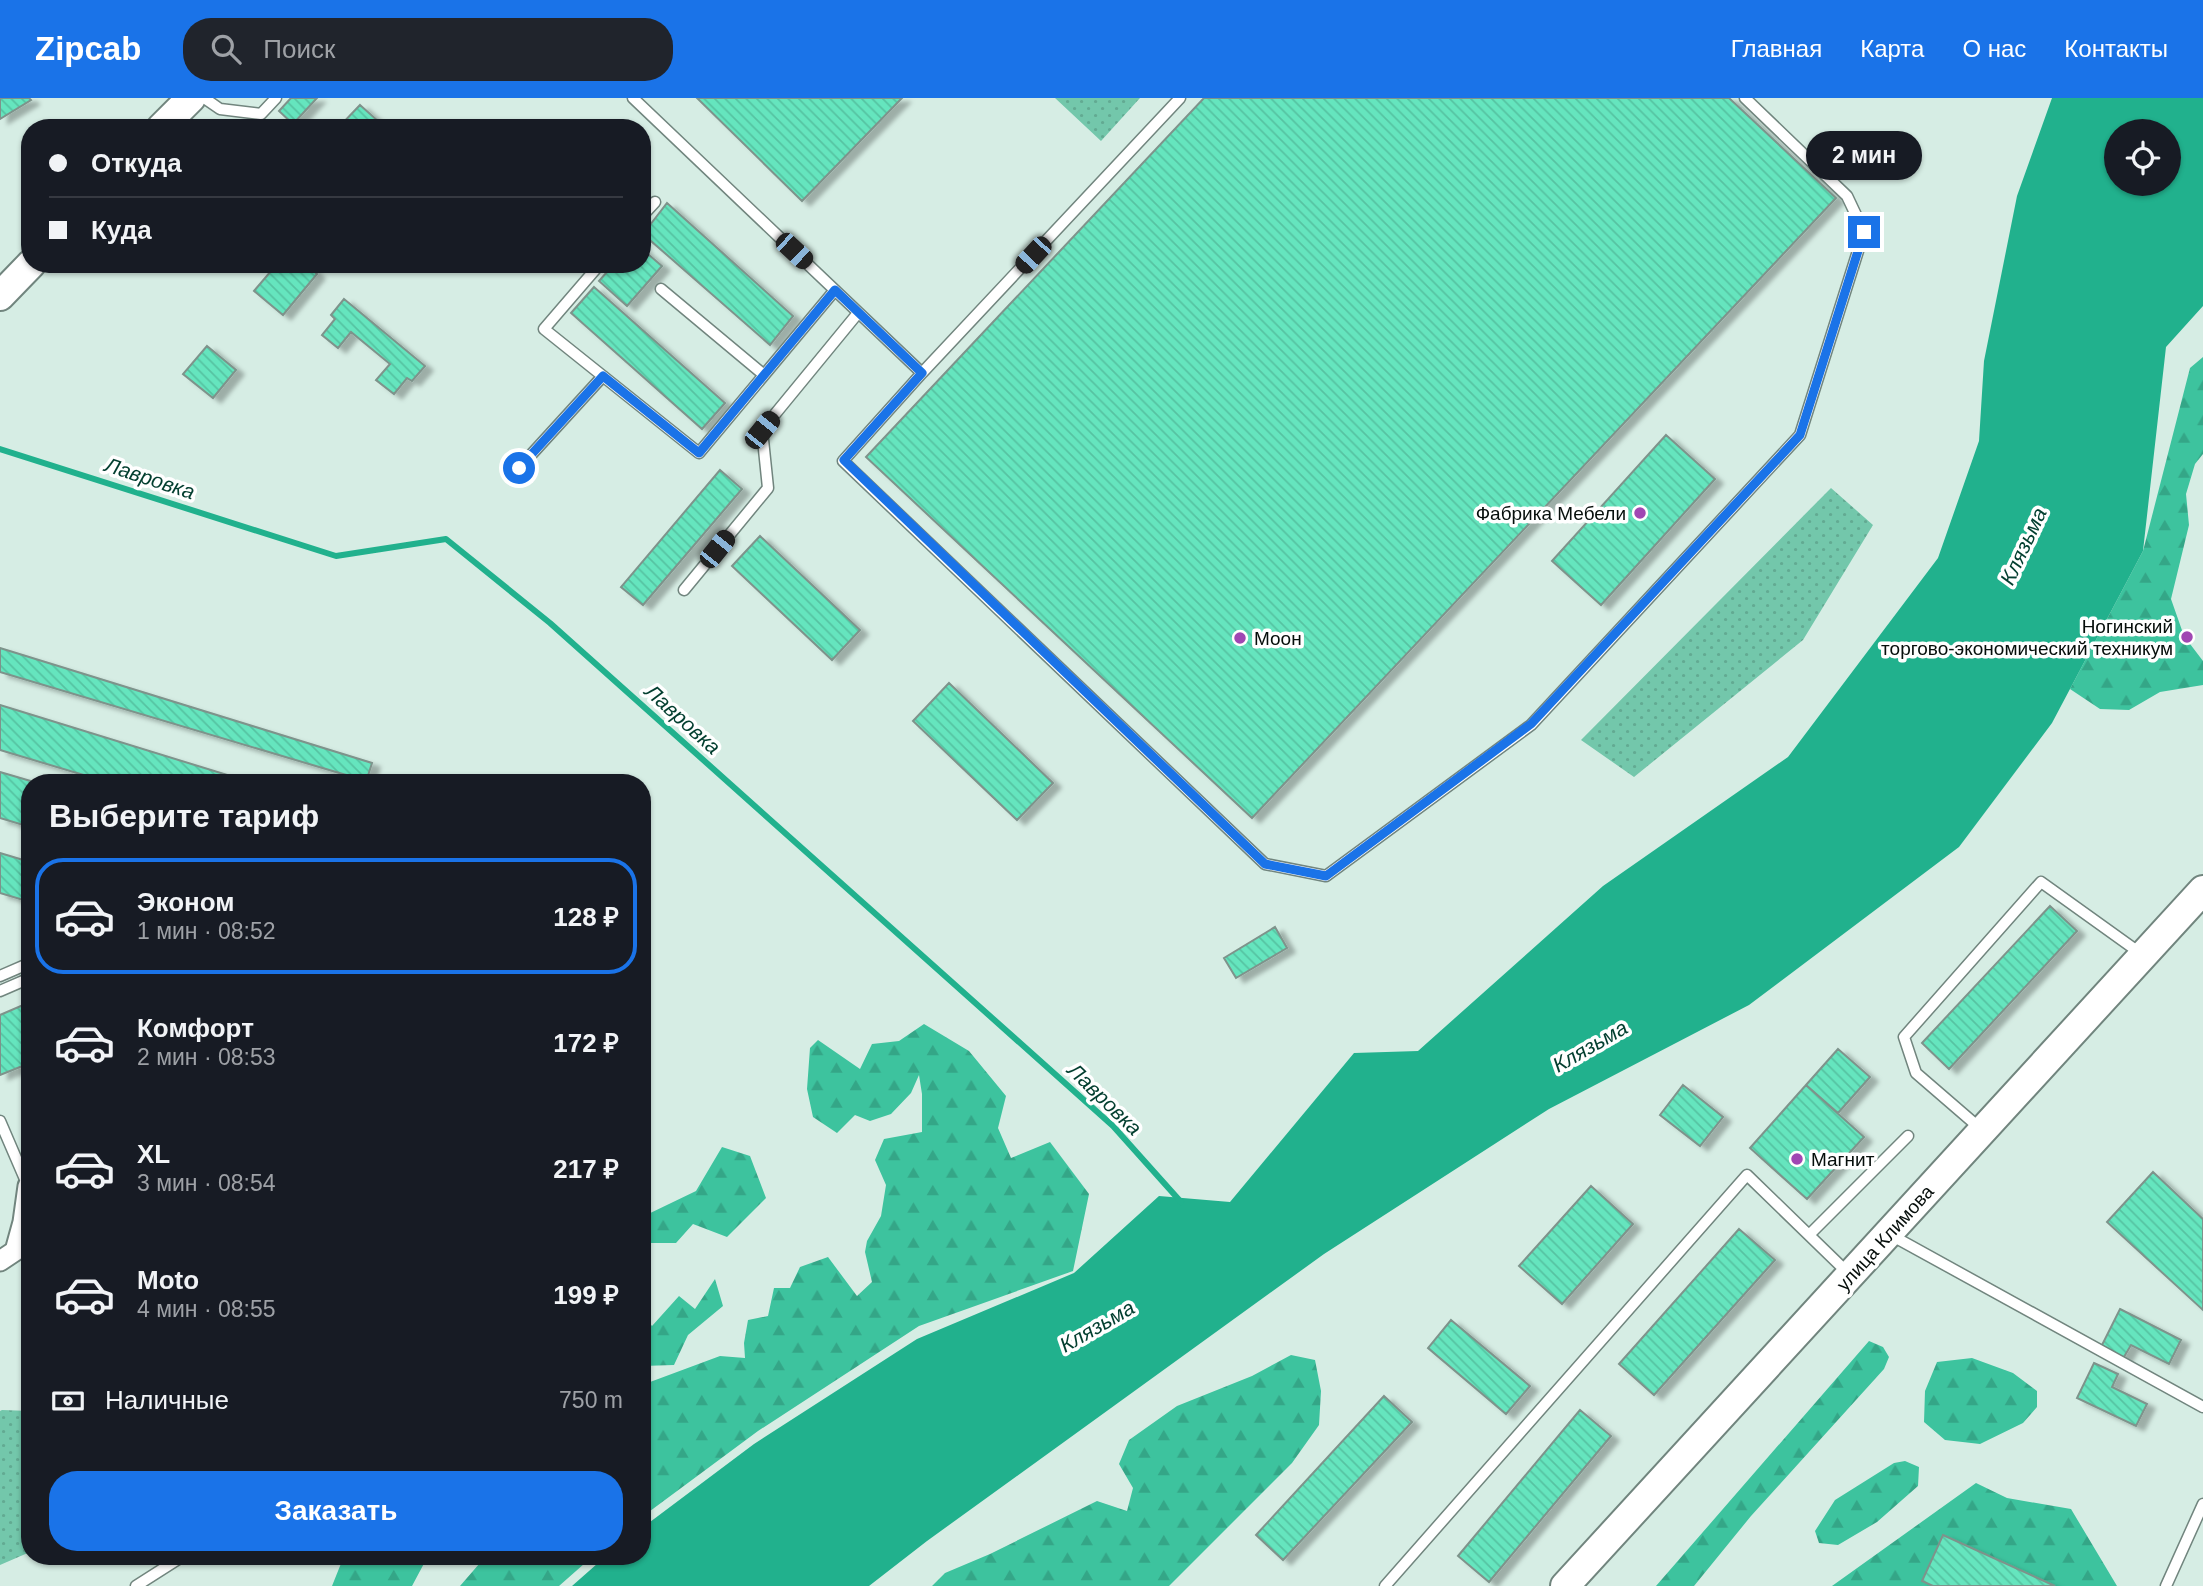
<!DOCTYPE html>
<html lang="ru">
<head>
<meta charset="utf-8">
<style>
  :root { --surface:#171b24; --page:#20242c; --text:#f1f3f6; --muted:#9ea1a6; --line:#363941; --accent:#1a73e8 }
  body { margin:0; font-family:Arial,sans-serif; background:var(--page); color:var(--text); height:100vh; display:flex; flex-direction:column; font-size:26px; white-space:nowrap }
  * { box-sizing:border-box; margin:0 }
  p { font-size:23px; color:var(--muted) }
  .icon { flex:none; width:38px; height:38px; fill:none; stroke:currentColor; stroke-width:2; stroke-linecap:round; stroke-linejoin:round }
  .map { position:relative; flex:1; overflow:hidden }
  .sheet { position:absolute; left:21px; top:676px; width:630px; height:791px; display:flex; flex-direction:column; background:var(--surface); border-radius:28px; box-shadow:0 2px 5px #0004 }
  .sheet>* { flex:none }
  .top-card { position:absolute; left:21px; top:21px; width:630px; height:154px; border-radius:28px; box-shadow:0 2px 5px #0004; display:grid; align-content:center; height:154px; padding:0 28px; background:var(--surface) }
  .buttons { position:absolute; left:2104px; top:21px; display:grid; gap:14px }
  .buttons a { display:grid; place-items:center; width:77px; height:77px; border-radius:50%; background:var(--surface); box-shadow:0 2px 5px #0004; font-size:35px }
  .end { position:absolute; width:32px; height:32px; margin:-16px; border:9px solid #1a73e8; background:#fff; box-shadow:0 0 0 4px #fff }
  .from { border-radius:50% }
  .bubble { position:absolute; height:49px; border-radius:24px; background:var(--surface); box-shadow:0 2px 5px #0004; font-size:23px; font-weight:800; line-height:49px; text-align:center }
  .car { position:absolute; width:21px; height:42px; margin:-21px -10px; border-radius:9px; box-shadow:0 0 5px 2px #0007; background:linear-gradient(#222 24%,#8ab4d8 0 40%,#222 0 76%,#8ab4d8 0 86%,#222 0) }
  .top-card b { display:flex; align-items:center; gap:24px; height:66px; font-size:26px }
  .top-card b+b { border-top:2px solid var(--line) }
  .top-card i { width:18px; height:18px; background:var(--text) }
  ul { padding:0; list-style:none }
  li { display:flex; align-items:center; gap:21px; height:116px; margin:0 14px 10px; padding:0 14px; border:4px solid transparent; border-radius:28px }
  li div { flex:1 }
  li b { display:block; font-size:26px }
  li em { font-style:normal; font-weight:800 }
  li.current { border-color:var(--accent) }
  li>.icon { width:63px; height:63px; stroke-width:1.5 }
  h2 { padding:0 28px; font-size:32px; line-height:84px }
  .pay { display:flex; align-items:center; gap:18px; height:77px; padding:0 28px; font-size:26px }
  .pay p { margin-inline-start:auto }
  .primary-button { display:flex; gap:14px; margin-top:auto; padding:14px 28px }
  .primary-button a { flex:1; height:80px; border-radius:28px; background:var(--accent); color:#fff; font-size:28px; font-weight:800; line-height:80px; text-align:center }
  header { display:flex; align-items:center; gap:42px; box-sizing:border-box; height:98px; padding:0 35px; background:var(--accent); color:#fff }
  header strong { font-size:33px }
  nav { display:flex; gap:38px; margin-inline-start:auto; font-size:24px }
  .search { width:490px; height:63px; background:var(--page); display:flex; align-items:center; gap:18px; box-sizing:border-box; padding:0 24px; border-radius:28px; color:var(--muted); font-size:26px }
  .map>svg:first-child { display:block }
  .green { fill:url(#green-dots) }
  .forest { fill:url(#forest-firs) }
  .water { fill:#21b18d; fill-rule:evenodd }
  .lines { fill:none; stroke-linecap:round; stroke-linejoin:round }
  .stream { stroke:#21b18d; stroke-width:6 }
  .building { fill:url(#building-back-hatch); stroke:#7e938b; stroke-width:2; filter:url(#shadow) }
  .lane-casing { stroke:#71857e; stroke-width:13 }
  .street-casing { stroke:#71857e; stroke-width:23 }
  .secondary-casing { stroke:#71857e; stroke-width:32 }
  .lane { stroke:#fff; stroke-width:10 }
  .street { stroke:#fff; stroke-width:19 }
  .secondary { stroke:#fff; stroke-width:28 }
  .route { stroke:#1a73e8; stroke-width:9 }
  .poi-dot { fill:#a047b3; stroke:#fff; stroke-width:2.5 }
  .labels { text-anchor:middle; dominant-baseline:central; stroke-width:7; stroke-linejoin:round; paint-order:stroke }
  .poi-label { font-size:19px; fill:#060e0b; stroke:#fff; text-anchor:end }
  .street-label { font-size:19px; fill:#060e0b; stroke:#fff }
  .water-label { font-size:21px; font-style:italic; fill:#023e2f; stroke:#fff }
</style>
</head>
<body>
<header>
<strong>Zipcab</strong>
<div class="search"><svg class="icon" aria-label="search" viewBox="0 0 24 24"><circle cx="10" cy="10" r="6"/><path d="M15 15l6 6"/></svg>Поиск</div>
<nav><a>Главная</a><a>Карта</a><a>О нас</a><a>Контакты</a></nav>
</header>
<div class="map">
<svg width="2203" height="1488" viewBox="0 0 2203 1488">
  <defs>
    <pattern id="green-dots" width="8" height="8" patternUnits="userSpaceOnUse" patternTransform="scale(1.75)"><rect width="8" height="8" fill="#73c7ab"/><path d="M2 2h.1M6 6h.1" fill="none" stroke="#62aa92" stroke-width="1.8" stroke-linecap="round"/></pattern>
    <pattern id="forest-firs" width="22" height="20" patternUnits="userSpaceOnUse" patternTransform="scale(1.75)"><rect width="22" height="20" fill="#3dc39e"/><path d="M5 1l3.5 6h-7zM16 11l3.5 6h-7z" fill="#34a687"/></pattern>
    <pattern id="building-back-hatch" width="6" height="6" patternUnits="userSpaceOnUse" patternTransform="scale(1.75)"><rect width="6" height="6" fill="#65e5be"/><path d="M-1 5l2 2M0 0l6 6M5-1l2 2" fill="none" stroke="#56c3a2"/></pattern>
    <filter id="shadow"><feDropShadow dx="8" dy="4.5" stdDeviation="2" flood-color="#0004"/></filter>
  </defs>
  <rect width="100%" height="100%" fill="#d6ede4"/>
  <path class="green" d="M 1055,0 L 1140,0 L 1101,43 Z
    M 1831,390 L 1873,427 L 1803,542 L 1634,679 L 1581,642 Z
    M 2,1312 L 30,1313 L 30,1454 L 0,1467 L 0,1313 Z"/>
  <path class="forest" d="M 2203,259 L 2203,356 L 2195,366 L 2186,396 L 2189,427 L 2171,501 L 2184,538 L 2203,563 L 2203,587 L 2160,594 L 2129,612 L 2100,611 L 2070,591 L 2143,453 L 2190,270 Z
    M 924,926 L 969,953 L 1006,998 L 998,1030 L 1011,1060 L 1050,1044 L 1089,1096 L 1073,1173 L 919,1228 L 758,1333 L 642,1419 L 642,1287 L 720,1258 L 745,1260 L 744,1245 L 748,1222 L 768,1218 L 774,1190 L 790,1190 L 800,1169 L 828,1159 L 857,1198 L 872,1184 L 865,1154 L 867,1143 L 881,1118 L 886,1087 L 875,1062 L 884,1041 L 922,1034 L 922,996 L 919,977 L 911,995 L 891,1016 L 870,1023 L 855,1017 L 837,1035 L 813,1019 L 807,991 L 810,950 L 818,942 L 860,971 L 872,946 L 899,943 Z
    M 722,1049 L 750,1058 L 766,1100 L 727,1139 L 693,1126 L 676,1145 L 642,1145 L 642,1119 L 696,1093 Z
    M 715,1181 L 723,1208 L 688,1237 L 674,1267 L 642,1268 L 642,1216 L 652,1228 L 679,1198 L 695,1211 Z
    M 1869,1243 L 1883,1249 L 1889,1259 L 1884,1271 L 1751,1418 L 1694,1488 L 1656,1488 Z
    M 1291,1257 L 1315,1262 L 1321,1293 L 1319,1327 L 1292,1365 L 1169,1488 L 932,1488 L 945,1475 L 990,1456 L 1097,1403 L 1127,1413 L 1133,1390 L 1119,1366 L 1129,1342 L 1177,1308 L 1252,1278 Z
    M 1972,1260 L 2013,1275 L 2037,1293 L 2037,1309 L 2023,1325 L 1980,1346 L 1945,1342 L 1924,1324 L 1925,1293 L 1937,1264 Z
    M 1905,1363 L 1919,1369 L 1918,1388 L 1877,1424 L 1838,1447 L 1819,1445 L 1815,1433 L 1835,1402 L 1894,1365 Z
    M 1976,1385 L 2007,1400 L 2071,1411 L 2117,1488 L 1832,1488 Z
    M 344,1458 L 428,1458 L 412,1488 L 332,1488 Z
    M 486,1458 L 504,1458 L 511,1462 L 515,1458 L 593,1458 L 559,1488 L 460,1488 Z"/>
  <path class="water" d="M 2052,0 L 2203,0 L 2203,208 L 2166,249 L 2143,453 L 2052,625 L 1959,749 L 1749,907 L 1549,1011 L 1324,1156 L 927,1443 L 869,1488 L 572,1488 L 606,1458 L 642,1458 L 642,1430 L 754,1346 L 917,1241 L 1074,1175 L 1159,1098 L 1230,1104 L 1354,955 L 1418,953 L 1603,788 L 1788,659 L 1938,460 L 1979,343 L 1984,263 L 2017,98 ZM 2116,33 L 2168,33 L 2168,86 L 2116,86 Z"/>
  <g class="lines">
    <path class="stream" d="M 0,351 L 336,458 L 446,441 L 550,525 L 1113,1028 L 1181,1104"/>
  </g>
  <path class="building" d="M 0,0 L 29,0 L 31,2 L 0,21 Z
    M 291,0 L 317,0 L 293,26 L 279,13 Z
    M 697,0 L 902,0 L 802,103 Z
    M 1204,0 L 1729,0 L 1836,100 L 1252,720 L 866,359 Z
    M 360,7 L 378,23 L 372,30 L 338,30 Z
    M 667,105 L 793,218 L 770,247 L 643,136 Z
    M 642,151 L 662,168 L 627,208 L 599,183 L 614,166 L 642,166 Z
    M 277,166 L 306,166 L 317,176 L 283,217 L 254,193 Z
    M 594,189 L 725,305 L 702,331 L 571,215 Z
    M 344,201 L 425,268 L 412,283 L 407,280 L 394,296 L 376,282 L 390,266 L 351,234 L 338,250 L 322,237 L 335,221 L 331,217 Z
    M 207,248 L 236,272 L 213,300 L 183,276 Z
    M 1666,337 L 1715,381 L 1601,507 L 1552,463 Z
    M 720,372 L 742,391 L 643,507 L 621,489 Z
    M 760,438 L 860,532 L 832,562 L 732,468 Z
    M 0,550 L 372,665 L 366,684 L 343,684 L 346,677 L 0,574 Z
    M 949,585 L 1053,685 L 1017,722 L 913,623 Z
    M 0,607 L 250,684 L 107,684 L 0,652 Z
    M 0,674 L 34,684 L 30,684 L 30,729 L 0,720 Z
    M 0,755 L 30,764 L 30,804 L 0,795 Z
    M 2050,808 L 2077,833 L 1949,971 L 1922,945 Z
    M 1275,829 L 1287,850 L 1236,880 L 1224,860 Z
    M 30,904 L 30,965 L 0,977 L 0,917 Z
    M 1838,951 L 1870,979 L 1838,1015 L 1806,987 Z
    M 1683,987 L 1723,1019 L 1700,1048 L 1660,1017 Z
    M 1806,987 L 1864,1039 L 1807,1101 L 1750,1050 Z
    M 2153,1074 L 2203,1121 L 2203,1212 L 2107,1124 Z
    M 1591,1088 L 1633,1126 L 1562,1206 L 1519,1168 Z
    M 1739,1131 L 1775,1162 L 1654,1297 L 1619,1266 Z
    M 2120,1211 L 2181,1242 L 2169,1266 L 2131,1247 L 2121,1264 L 2099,1253 Z
    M 1451,1222 L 1530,1288 L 1506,1316 L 1428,1250 Z
    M 2094,1265 L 2118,1276 L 2112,1289 L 2147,1306 L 2136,1328 L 2077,1300 Z
    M 1384,1298 L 1412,1324 L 1283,1462 L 1256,1437 Z
    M 1580,1312 L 1611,1338 L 1489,1484 L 1458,1458 Z
    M 1943,1437 L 2055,1488 L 1933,1488 L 1922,1483 Z"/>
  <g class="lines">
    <g class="lane-casing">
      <path id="lane" d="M 204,0 L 220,11 L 261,16 L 276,0
        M 633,0 L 922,275 L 843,363 L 1265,766 L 1326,778 L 1531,627 L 1800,337 L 1864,134 L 1847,98 L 1745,0
        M 642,118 L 655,104
        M 600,166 L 544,231 L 699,355 L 835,192
        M 661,191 L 764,277
        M 922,275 L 1180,0
        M 519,370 L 603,278
        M 684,492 L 768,390 L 762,332 L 858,215
        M 0,878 L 30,865
        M 0,893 L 30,880
        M 0,1023 L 28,1088
        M 1982,1032 L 1916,975 L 1904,939 L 2041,784 L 2140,855
        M 1889,1136 L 2203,1309
        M 1809,1137 L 1908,1038
        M 136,1488 L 183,1458
        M 1385,1488 L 1747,1077 L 1849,1176
        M 2166,1488 L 2203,1406"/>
    </g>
    <g class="street-casing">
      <path id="street" d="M 0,1163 L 15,1153 L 23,1124 L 28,1088"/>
    </g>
    <g class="secondary-casing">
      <path id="secondary" d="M 161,30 L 191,0
        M 0,198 L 31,166
        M 1565,1488 L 2203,792"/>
    </g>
    <use href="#lane" class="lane"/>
    <use href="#street" class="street"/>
    <use href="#secondary" class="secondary"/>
  </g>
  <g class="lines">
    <path class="route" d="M 519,370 L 603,278 L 699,355 L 835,192 L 922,275 L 844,362 L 1265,766 L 1326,778 L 1531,626 L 1800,337 L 1864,134"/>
  </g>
  <g class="poi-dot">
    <circle cx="1640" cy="415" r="7"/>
    <circle cx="2187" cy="539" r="7"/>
    <circle cx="1240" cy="540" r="7"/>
    <circle cx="1797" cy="1061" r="7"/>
  </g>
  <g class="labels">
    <g class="poi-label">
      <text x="1626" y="415">Фабрика Мебели</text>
      <text x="2173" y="528">Ногинский<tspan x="2173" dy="22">торгово-экономический техникум</tspan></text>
      <text x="1254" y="540" text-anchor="start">Моон</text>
      <text x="1811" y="1061" text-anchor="start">Магнит</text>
    </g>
    <g class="street-label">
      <text transform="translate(1885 1140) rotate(-48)">улица Климова</text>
    </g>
    <g class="water-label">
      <text transform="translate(150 380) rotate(18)">Лавровка</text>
      <text transform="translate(2023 448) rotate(-65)">Клязьма</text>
      <text transform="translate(683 621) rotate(42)">Лавровка</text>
      <text transform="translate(1590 948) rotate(-30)">Клязьма</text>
      <text transform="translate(1105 1001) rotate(44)">Лавровка</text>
      <text transform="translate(1097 1228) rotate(-30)">Клязьма</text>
    </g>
  </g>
</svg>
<div class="buttons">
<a><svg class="icon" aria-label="locate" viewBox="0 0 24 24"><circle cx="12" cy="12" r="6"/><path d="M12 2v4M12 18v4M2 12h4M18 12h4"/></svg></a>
</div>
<i class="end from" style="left:519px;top:370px"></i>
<i class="end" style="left:1864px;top:134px"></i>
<div class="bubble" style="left:1806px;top:33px;width:116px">2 мин</div>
<i class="car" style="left:794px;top:153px;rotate:133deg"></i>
<i class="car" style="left:1033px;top:157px;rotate:223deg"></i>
<i class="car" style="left:762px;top:332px;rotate:39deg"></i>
<i class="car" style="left:717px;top:451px;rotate:39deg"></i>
<div class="top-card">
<b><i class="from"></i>Откуда</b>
<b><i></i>Куда</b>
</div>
<section class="sheet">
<h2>Выберите тариф</h2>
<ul>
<li class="current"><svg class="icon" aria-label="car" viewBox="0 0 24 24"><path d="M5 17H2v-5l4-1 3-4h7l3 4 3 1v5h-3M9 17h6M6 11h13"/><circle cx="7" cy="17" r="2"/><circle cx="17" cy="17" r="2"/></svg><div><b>Эконом</b><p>1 мин · 08:52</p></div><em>128 ₽</em></li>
<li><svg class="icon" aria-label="car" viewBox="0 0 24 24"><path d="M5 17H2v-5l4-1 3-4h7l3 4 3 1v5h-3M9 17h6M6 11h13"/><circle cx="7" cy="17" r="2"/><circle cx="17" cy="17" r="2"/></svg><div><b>Комфорт</b><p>2 мин · 08:53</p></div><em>172 ₽</em></li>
<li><svg class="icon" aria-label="car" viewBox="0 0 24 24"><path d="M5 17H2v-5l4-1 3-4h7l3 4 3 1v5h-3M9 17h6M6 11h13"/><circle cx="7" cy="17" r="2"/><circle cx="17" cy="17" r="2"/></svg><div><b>XL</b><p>3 мин · 08:54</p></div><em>217 ₽</em></li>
<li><svg class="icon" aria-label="car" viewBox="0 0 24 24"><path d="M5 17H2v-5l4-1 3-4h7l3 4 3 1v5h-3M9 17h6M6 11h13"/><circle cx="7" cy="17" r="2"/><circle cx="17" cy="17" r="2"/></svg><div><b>Moto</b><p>4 мин · 08:55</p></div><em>199 ₽</em></li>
</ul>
<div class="pay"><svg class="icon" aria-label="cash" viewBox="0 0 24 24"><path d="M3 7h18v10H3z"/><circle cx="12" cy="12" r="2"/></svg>Наличные<p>750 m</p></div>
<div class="primary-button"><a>Заказать</a></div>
</section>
</div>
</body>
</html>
